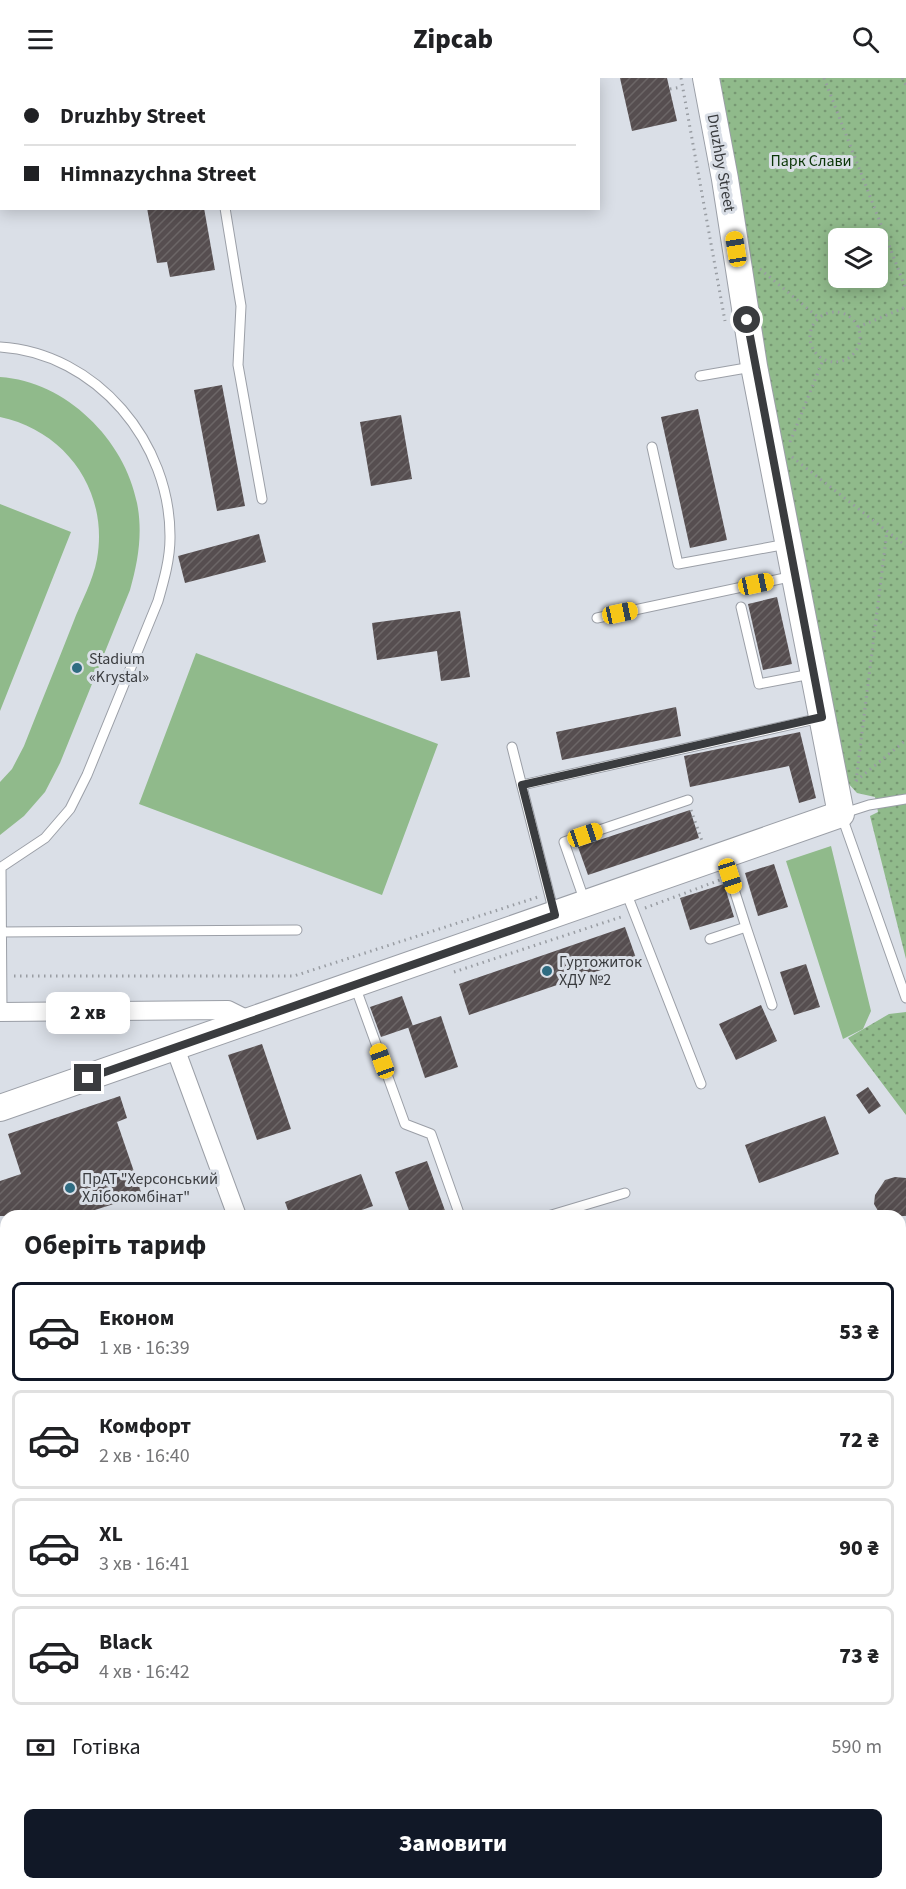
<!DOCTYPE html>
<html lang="uk">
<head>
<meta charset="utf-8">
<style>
  :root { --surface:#fff; --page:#f6f6f6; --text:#202124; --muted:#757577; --line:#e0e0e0; --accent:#111827 }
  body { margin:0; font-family:"Source Sans 3",sans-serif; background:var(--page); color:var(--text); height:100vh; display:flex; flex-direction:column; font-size:22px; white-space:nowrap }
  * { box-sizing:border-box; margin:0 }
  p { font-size:20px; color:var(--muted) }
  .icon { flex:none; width:33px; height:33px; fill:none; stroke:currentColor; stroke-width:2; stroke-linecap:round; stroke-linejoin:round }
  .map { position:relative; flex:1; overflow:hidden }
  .details { position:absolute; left:0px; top:1132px; width:906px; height:680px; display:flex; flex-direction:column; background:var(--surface); border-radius:18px 18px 0 0; box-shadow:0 3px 15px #0003 }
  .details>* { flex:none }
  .guide { position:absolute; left:0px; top:0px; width:600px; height:132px; box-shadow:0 3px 15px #0003; display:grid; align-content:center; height:132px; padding:0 24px; background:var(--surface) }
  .tools { position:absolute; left:828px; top:150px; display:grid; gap:12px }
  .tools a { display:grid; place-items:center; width:60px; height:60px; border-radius:9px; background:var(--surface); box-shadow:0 3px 15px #0003; font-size:30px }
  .end { position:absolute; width:27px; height:27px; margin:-14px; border:8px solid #3a3c3f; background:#fff; box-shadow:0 0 0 3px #fff }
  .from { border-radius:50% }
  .bubble { position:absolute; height:42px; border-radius:9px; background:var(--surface); box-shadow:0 3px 15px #0003; font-size:20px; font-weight:800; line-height:42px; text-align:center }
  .car { position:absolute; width:18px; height:36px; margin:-18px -9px; border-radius:8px; box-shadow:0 0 4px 2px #0007; background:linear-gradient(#f5c518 24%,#345 0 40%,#f5c518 0 76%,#345 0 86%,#f5c518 0) }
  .guide b { display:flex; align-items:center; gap:21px; height:57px; font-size:22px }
  .guide b+b { border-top:2px solid var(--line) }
  .guide i { width:15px; height:15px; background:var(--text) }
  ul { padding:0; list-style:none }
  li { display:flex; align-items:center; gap:18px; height:99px; margin:0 12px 9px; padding:0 12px; border:3px solid var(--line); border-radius:9px }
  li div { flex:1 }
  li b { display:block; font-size:22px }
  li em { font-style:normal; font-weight:800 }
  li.on { border-color:var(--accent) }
  li>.icon { width:54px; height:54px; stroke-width:1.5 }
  h2 { padding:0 24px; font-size:27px; line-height:72px }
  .pay { display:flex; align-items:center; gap:15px; height:66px; padding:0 24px; font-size:22px }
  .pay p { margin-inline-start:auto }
  .primary-button { display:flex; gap:12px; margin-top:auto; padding:12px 24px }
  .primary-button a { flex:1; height:69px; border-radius:9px; background:var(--accent); color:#fff; font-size:24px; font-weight:800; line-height:69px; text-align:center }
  header { display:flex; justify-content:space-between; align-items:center; height:78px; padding:0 24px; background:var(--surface); font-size:27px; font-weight:800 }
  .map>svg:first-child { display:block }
  .grass { fill:#90ba8b }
  .park { fill:url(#park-dots); fill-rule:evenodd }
  .water { fill:url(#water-rules) }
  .building { fill:url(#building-hatch) }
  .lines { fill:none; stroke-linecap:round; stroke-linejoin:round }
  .lane-casing { stroke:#9b9fa7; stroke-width:11 }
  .street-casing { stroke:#9b9fa7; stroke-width:20 }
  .secondary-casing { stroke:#9b9fa7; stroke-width:28 }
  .primary-casing { stroke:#9b9fa7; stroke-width:31 }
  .path { stroke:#999da3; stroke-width:3; stroke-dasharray:1.5 4.5; stroke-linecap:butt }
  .lane { stroke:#fff; stroke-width:9 }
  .street { stroke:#fff; stroke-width:18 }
  .secondary { stroke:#fff; stroke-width:26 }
  .primary { stroke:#fff; stroke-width:28 }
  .rail { stroke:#7b7e83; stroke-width:4.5 }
  .route { stroke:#3a3c3f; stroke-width:8 }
  .poi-dot { fill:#2f6c82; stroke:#dadfe7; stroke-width:2 }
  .labels { text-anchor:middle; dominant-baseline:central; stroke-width:6; stroke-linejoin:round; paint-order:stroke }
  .park-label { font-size:16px; fill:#093506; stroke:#dadfe7 }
  .street-label { font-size:16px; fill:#3a3c3f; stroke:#dadfe7 }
  .poi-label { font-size:16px; fill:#3a3c3f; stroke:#dadfe7; text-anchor:start }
</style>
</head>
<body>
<header><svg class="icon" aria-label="menu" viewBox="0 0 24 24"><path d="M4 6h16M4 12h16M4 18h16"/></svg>Zipcab<svg class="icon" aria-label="search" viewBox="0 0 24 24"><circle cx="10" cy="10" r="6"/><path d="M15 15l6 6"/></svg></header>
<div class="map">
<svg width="906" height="1811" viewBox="0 0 906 1811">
  <defs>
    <pattern id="park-dots" width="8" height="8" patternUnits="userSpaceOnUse" patternTransform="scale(1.5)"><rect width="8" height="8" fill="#90ba8b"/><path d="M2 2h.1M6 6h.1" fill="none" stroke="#779873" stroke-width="1.8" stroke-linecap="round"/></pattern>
    <pattern id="water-rules" width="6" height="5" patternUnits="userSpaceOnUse" patternTransform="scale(1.5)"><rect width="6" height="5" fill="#5691d3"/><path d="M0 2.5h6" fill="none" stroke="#4878ad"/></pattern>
    <pattern id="building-hatch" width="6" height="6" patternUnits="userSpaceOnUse" patternTransform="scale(1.5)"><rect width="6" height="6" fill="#564e50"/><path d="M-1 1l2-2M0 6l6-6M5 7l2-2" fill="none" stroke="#6c6667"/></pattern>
  </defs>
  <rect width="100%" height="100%" fill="#dadfe7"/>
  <path class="grass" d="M 0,299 C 66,303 125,362 137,425 C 143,455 138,484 130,512 L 60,685 L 45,714 L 24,738 L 0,757 L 0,704 L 12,691 L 24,668 C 40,627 57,586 73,545 C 81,524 93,503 97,481 C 109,413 66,353 0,339 Z
    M 0,426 L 71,454 L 0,633 Z
    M 196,575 L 438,666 L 382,817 L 139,726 Z
    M 831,768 L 871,933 L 863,951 L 843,961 L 786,783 Z"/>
  <path class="park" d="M 711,0 L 906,0 L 906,881 L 870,738 L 878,734 L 875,719 L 857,715 L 847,704 ZM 838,160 L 878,160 L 878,200 L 838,200 Z
    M 906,934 L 906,1037 L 848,960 L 889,936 Z"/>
  <path class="water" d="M 906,1523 L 906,1811 L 403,1811 L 414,1806 L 900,1806 L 900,1525 Z"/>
  <path class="building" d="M 620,0 L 667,0 L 677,43 L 632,53 Z
    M 147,130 L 204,130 L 215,192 L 170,199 L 167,184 L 157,185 Z
    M 222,307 L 245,428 L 217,433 L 194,312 Z
    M 698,331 L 727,462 L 690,470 L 661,339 Z
    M 401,337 L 412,401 L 371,408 L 360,344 Z
    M 259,456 L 266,484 L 185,505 L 178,478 Z
    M 777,519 L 792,586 L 763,592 L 748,526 Z
    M 460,533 L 470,599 L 441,603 L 437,573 L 377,582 L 372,545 Z
    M 676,629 L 681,658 L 562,682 L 556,654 Z
    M 800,654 L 816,720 L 799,725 L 789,688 L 690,709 L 684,678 Z
    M 690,732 L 699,760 L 588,797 L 578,769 Z
    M 774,786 L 788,829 L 758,838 L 745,795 Z
    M 724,806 L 734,839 L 690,852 L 680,820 Z
    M 625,849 L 636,880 L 469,937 L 459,906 Z
    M 806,886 L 820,929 L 794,937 L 780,894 Z
    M 402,918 L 413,948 L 381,959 L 370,929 Z
    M 761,927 L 777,963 L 736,982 L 719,946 Z
    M 441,938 L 458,989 L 425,1000 L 408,949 Z
    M 262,966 L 291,1051 L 257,1062 L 228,977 Z
    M 868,1009 L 881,1028 L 869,1036 L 856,1017 Z
    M 120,1018 L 127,1040 L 117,1044 L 142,1117 L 76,1138 L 0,1138 L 0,1103 L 21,1096 L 8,1056 Z
    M 825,1038 L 839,1076 L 759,1105 L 745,1067 Z
    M 427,1083 L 447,1138 L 411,1138 L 395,1094 Z
    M 361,1096 L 373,1128 L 345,1138 L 290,1138 L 285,1124 Z
    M 895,1099 L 906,1100 L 906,1138 L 881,1138 L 874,1126 L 875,1117 L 885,1102 Z"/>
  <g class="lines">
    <g class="lane-casing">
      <path id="lane" d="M 225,130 L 241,228 L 238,287 L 262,421
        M 0,269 C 97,275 171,365 170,460 C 170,481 164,502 158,523 L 87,697 L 70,731 L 45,760 L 0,790
        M 700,298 L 752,289
        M 652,369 L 678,486 L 787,466
        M 741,529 L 759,606 L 811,596
        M 597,540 L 794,498
        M 512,669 L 554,835
        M 522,707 L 820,640
        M 906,721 L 869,727 L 841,736 L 906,920
        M 1,790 L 2,934
        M 626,814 L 701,1006
        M 585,824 L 564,764 L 688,722
        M 746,849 L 772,927
        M 0,854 L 297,852
        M 710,861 L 746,849 L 724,780
        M 355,908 L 405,1046 L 431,1056 L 460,1138
        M 548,1138 L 625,1115
        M 900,1329 L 906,1327
        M 0,1406 L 4,1404
        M 0,1625 L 6,1623"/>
    </g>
    <g class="street-casing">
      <path id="street" d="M 0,934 L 228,932 L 248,942
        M 175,970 L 237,1138
        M 0,1597 L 6,1595"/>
    </g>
    <g class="secondary-casing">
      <path id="secondary" d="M 0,1030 L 841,736 L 754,288 L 725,101 L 706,0"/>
    </g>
    <g class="primary-casing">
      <path id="primary" d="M 338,2 L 346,0
        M 0,54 L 2,53"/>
    </g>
    <path class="path" d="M 193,0 L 193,2
      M 681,0 L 725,243
      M 824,0 L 906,211
      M 902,0 L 906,7
      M 174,2 L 185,0
      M 431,2 L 440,0
      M 670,11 L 681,9
      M 0,24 L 2,24
      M 0,85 L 2,85
      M 760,191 L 819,240
      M810 259a25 25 0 1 1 50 0a25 25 0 1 1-50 0Z
      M 858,249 L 906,229
      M 790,364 L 823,282
      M 792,379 L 906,468
      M 856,703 L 887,453
      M 856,703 L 906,662
      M 691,732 L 702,763
      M 889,811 L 891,811
      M 645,830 L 720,802
      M 454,894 L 624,838
      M 14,898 L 294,898 L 538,819"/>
    <use href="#lane" class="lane"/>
    <use href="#street" class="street"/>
    <use href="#secondary" class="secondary"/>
    <use href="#primary" class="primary"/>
    <path class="rail" d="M 900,1478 L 906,1476
      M 900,1488 L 906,1485
      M 0,1791 L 6,1789
      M 4,1811 L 18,1806"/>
  </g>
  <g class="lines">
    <path class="route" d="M 88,1000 L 555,837 L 522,707 L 822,639 L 747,242"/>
  </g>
  <g class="poi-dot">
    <circle cx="77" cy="590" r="6"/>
    <circle cx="547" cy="893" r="6"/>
    <circle cx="70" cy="1110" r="6"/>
  </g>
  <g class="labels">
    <g class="park-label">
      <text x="811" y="83">Парк Слави</text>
    </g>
    <g class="street-label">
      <text transform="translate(721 85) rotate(80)">Druzhby Street</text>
    </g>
    <g class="poi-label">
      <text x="89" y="581">Stadium<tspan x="89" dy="18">«Krystal»</tspan></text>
      <text x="559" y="884">Гуртожиток<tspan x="559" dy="18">ХДУ №2</tspan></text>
      <text x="82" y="1101">ПрАТ "Херсонський<tspan x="82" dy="18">Хлібокомбінат"</tspan></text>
    </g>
  </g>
</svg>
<div class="tools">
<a><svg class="icon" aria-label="layers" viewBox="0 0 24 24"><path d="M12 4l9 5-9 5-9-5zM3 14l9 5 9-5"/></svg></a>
</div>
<i class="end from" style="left:747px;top:242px"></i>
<i class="end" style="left:88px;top:1000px"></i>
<div class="bubble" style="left:46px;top:914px;width:84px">2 хв</div>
<i class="car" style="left:736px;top:171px;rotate:351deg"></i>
<i class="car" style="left:756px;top:506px;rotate:78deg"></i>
<i class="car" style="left:620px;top:535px;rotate:78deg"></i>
<i class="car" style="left:585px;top:757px;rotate:71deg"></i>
<i class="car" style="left:730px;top:798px;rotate:162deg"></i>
<i class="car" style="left:382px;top:983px;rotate:340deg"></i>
<div class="guide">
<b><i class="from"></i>Druzhby Street</b>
<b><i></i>Himnazychna Street</b>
</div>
<section class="details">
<h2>Оберіть тариф</h2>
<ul>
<li class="on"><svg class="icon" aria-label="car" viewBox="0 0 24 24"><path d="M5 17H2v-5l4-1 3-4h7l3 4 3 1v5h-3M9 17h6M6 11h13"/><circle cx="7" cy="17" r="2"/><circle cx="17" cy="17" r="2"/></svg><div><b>Економ</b><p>1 хв · 16:39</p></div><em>53 ₴</em></li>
<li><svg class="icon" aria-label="car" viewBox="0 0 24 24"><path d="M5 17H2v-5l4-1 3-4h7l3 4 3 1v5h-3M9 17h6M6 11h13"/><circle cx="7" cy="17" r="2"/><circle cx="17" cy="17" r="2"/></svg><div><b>Комфорт</b><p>2 хв · 16:40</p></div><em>72 ₴</em></li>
<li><svg class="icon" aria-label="car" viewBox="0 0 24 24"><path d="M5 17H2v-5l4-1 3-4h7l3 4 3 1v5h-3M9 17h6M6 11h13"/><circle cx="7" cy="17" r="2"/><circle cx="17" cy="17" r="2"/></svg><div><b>XL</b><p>3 хв · 16:41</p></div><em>90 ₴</em></li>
<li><svg class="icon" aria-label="car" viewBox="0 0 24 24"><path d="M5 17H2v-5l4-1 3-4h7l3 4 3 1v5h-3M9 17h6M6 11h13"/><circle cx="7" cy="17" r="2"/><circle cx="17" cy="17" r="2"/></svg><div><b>Black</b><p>4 хв · 16:42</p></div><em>73 ₴</em></li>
</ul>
<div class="pay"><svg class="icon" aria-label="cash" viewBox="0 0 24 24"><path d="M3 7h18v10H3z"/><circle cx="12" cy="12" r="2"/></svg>Готівка<p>590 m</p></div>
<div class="primary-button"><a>Замовити</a></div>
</section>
</div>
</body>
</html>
